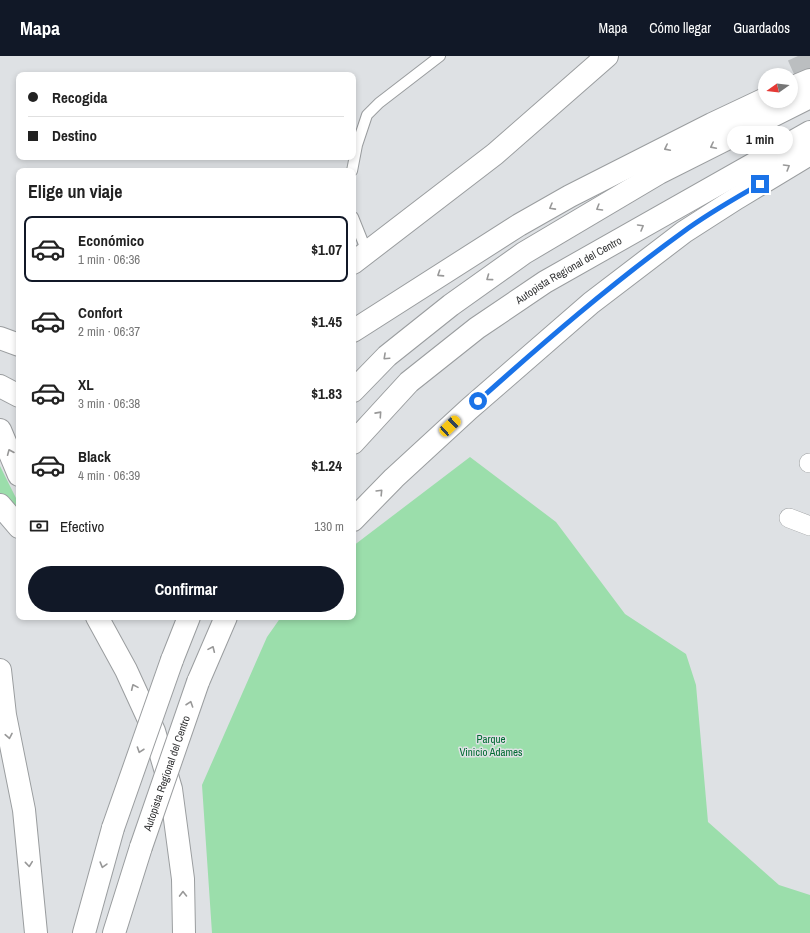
<!DOCTYPE html>
<html lang="es">
<head>
<meta charset="utf-8">
<style>
  :root { --surface:#fff; --page:#f6f6f6; --text:#222; --muted:#767676; --line:#e0e0e0; --accent:#111827 }
  body { margin:0; font-family:"Archivo Narrow",sans-serif; background:var(--page); color:var(--text); height:100vh; display:flex; flex-direction:column; font-size:15px; white-space:nowrap }
  * { box-sizing:border-box; margin:0 }
  p { font-size:13px; color:var(--muted) }
  .icon { flex:none; width:22px; height:22px; fill:none; stroke:currentColor; stroke-width:2; stroke-linecap:round; stroke-linejoin:round }
  .map { position:relative; flex:1; overflow:hidden }
  .side { position:absolute; left:16px; top:112px; width:340px; height:452px; display:flex; flex-direction:column; background:var(--surface); border-radius:8px; box-shadow:0 2px 6px #0003 }
  .side>* { flex:none }
  .guide { position:absolute; left:16px; top:16px; width:340px; height:88px; border-radius:8px; box-shadow:0 2px 6px #0003; display:grid; align-content:center; height:88px; padding:0 12px; background:var(--surface) }
  .needle { width:26px; rotate:256deg }
  .tools { position:absolute; left:758px; top:12px; display:grid; gap:8px }
  .tools a { display:grid; place-items:center; width:40px; height:40px; border-radius:50%; background:var(--surface); box-shadow:0 2px 6px #0003; font-size:20px }
  .end { position:absolute; width:18px; height:18px; margin:-9px; border:5px solid #1a73e8; background:#fff; box-shadow:0 0 0 2px #fff }
  .from { border-radius:50% }
  .bubble { position:absolute; height:28px; border-radius:14px; background:var(--surface); box-shadow:0 2px 6px #0003; font-size:13px; font-weight:800; line-height:28px; text-align:center }
  .car { position:absolute; width:12px; height:24px; margin:-12px -6px; border-radius:5px; box-shadow:0 0 3px 1px #0007; background:linear-gradient(#f5c518 24%,#345 0 40%,#f5c518 0 76%,#345 0 86%,#f5c518 0) }
  .guide b { display:flex; align-items:center; gap:14px; height:38px; font-size:15px }
  .guide b+b { border-top:1px solid var(--line) }
  .guide i { width:10px; height:10px; background:var(--text) }
  ul { padding:0; list-style:none }
  li { display:flex; align-items:center; gap:12px; height:66px; margin:0 8px 6px; padding:0 4px; border:2px solid transparent; border-radius:8px }
  li div { flex:1 }
  li b { display:block; font-size:15px }
  li em { font-style:normal; font-weight:800 }
  li.selected { border-color:var(--accent) }
  li>.icon { width:36px; height:36px; stroke-width:1.5 }
  h2 { padding:0 12px; font-size:18px; line-height:48px }
  .pay { display:flex; align-items:center; gap:10px; height:44px; padding:0 12px; font-size:15px }
  .pay p { margin-inline-start:auto }
  .button { display:flex; gap:8px; margin-top:auto; padding:8px 12px }
  .button a { flex:1; height:46px; border-radius:24px; background:var(--accent); color:#fff; font-size:16px; font-weight:800; line-height:46px; text-align:center }
  header { display:flex; align-items:center; gap:24px; box-sizing:border-box; height:56px; padding:0 20px; background:var(--accent); color:#fff }
  header strong { font-size:19px }
  nav { display:flex; gap:22px; margin-inline-start:auto; font-size:14px }
  .map>svg:first-child { display:block }
  .green { fill:#9bdeab }
  .lines { fill:none; stroke-linecap:round; stroke-linejoin:round }
  .secondary-tunnel { stroke:#bbbec0; stroke-width:22; stroke-dasharray:22 11; stroke-linecap:butt }
  .lane-casing { stroke:#9a9d9f; stroke-width:12 }
  .street-casing { stroke:#9a9d9f; stroke-width:20 }
  .secondary-casing { stroke:#9a9d9f; stroke-width:24 }
  .highway-casing { stroke:#9a9d9f; stroke-width:24 }
  .lane { stroke:#fff; stroke-width:10 }
  .street { stroke:#fff; stroke-width:19 }
  .secondary { stroke:#fff; stroke-width:22 }
  .highway { stroke:#fff; stroke-width:22 }
  .highway-bridge-casing { stroke:#9a9d9f; stroke-width:24; stroke-linecap:butt }
  .highway-bridge { stroke:#fff; stroke-width:22 }
  .oneway { stroke:#989898 }
  .route { stroke:#1a73e8; stroke-width:5 }
  .labels { text-anchor:middle; dominant-baseline:central; stroke-width:3; stroke-linejoin:round; paint-order:stroke }
  .street-label { font-size:11px; fill:#303132; stroke:#dee1e4 }
  .park-label { font-size:11px; fill:#006a32; stroke:#dee1e4 }
</style>
</head>
<body>
<header>
<strong>Mapa</strong>
<nav><a>Mapa</a><a>Cómo llegar</a><a>Guardados</a></nav>
</header>
<div class="map">
<svg width="810" height="877" viewBox="0 0 810 877">
  <rect width="100%" height="100%" fill="#dee1e4"/>
  <path class="green" d="M 470,401 L 556,466 L 625,558 L 686,598 L 696,629 L 708,766 L 779,829 L 810,839 L 810,877 L 212,877 L 202,729 L 267,581 L 281,561 L 353,561 L 353,490 Z
    M 0,410 L 19,448 L 19,463 L 0,441 Z"/>
  <g class="lines">
    <path class="secondary-tunnel" d="M 798,0 L 810,27"/>
    <g class="lane-casing">
      <path id="lane" d="M 352,115 L 357,89 L 367,59 L 379,47 L 440,0
        M 353,161 L 367,196"/>
    </g>
    <g class="street-casing">
      <path id="street" d="M 809,407 L 810,407
        M 789,462 L 810,470"/>
    </g>
    <g class="secondary-casing">
      <path id="secondary" d="M 353,207 L 495,98 L 607,0
        M 0,282 L 19,289"/>
    </g>
    <g class="highway-casing">
      <g id="highway">
        <path d="M 791,32 L 810,24"/>
        <path d="M 353,275 L 519,169 L 570,140 L 712,68 L 765,43"/>
        <path d="M 0,330 L 19,340"/>
        <path d="M 353,335 L 387,300 L 451,249 L 524,197 L 659,117 L 810,41"/>
        <path d="M 0,374 L 19,419"/>
        <path id="s1" d="M 353,387 L 409,326 L 477,272 L 545,226 L 810,76"/>
        <path d="M 0,449 L 19,471"/>
        <path d="M 353,464 L 394,422 L 469,353 L 591,247 L 684,176 L 737,142 L 810,98"/>
        <path d="M 97,561 L 126,614 L 154,675 L 171,733 L 183,823 L 184,877"/>
        <path d="M 172,604 L 189,561"/>
        <path d="M 0,614 L 5,659 L 24,754 L 36,877"/>
        <path d="M 198,626 L 226,561"/>
        <path d="M 84,877 L 113,772"/>
        <path d="M 114,877 L 141,791"/>
      </g>
    </g>
    <use href="#lane" class="lane"/>
    <use href="#street" class="street"/>
    <use href="#secondary" class="secondary"/>
    <use href="#highway" class="highway"/>
    <g class="highway-bridge-casing">
      <g id="highway-bridge">
        <path d="M 113,772 L 172,604"/>
        <path id="s2" d="M 141,791 L 198,626"/>
      </g>
    </g>
    <use href="#highway-bridge" class="highway-bridge"/>
  </g>
  <defs><path id="oneway-chevron" d="M-2-3.5L2.5 0L-2 3.5" fill="none" stroke-width="1.6" stroke-linecap="round" stroke-linejoin="round"/></defs>
  <g class="oneway">
    <use href="#oneway-chevron" transform="translate(713 90) rotate(153)"/>
    <use href="#oneway-chevron" transform="translate(667 92) rotate(153)"/>
    <use href="#oneway-chevron" transform="translate(787 111) rotate(-31)"/>
    <use href="#oneway-chevron" transform="translate(552 151) rotate(151)"/>
    <use href="#oneway-chevron" transform="translate(599 152) rotate(149)"/>
    <use href="#oneway-chevron" transform="translate(641 171) rotate(-30)"/>
    <use href="#oneway-chevron" transform="translate(440 218) rotate(147)"/>
    <use href="#oneway-chevron" transform="translate(489 222) rotate(144)"/>
    <use href="#oneway-chevron" transform="translate(386 301) rotate(137)"/>
    <use href="#oneway-chevron" transform="translate(379 358) rotate(-48)"/>
    <use href="#oneway-chevron" transform="translate(10 396) rotate(-113)"/>
    <use href="#oneway-chevron" transform="translate(380 436) rotate(-46)"/>
    <use href="#oneway-chevron" transform="translate(212 593) rotate(-66)"/>
    <use href="#oneway-chevron" transform="translate(134 631) rotate(-114)"/>
    <use href="#oneway-chevron" transform="translate(190 648) rotate(-71)"/>
    <use href="#oneway-chevron" transform="translate(9 680) rotate(79)"/>
    <use href="#oneway-chevron" transform="translate(140 694) rotate(109)"/>
    <use href="#oneway-chevron" transform="translate(29 808) rotate(84)"/>
    <use href="#oneway-chevron" transform="translate(103 809) rotate(106)"/>
    <use href="#oneway-chevron" transform="translate(183 838) rotate(-91)"/>
  </g>
  <g class="lines">
    <path class="route" d="M 478,345 C 544,286 611,228 683,176 C 707,158 734,143 760,128"/>
  </g>
  <g class="labels">
    <g class="street-label">
      <text stroke="none"><textPath href="#s1" startOffset="278">Autopista Regional del Centro</textPath></text>
      <text stroke="none"><textPath href="#s2" startOffset="78">Autopista Regional del Centro</textPath></text>
    </g>
    <g class="park-label">
      <text x="491" y="683">Parque<tspan x="491" dy="13">Vinicio Adames</tspan></text>
    </g>
  </g>
</svg>
<div class="tools">
<a><svg class="needle" viewBox="-14 -14 28 28"><path d="M0-13l5 13h-10z" fill="#e53935"/><path d="M0 13l5-13h-10z" fill="#767676"/></svg></a>
</div>
<i class="end from" style="left:478px;top:345px"></i>
<i class="end" style="left:760px;top:128px"></i>
<div class="bubble" style="left:727px;top:70px;width:66px">1 min</div>
<i class="car" style="left:450px;top:370px;rotate:47deg"></i>
<div class="guide">
<b><i class="from"></i>Recogida</b>
<b><i></i>Destino</b>
</div>
<section class="side">
<h2>Elige un viaje</h2>
<ul>
<li class="selected"><svg class="icon" aria-label="car" viewBox="0 0 24 24"><path d="M5 17H2v-5l4-1 3-4h7l3 4 3 1v5h-3M9 17h6M6 11h13"/><circle cx="7" cy="17" r="2"/><circle cx="17" cy="17" r="2"/></svg><div><b>Económico</b><p>1 min · 06:36</p></div><em>$1.07</em></li>
<li><svg class="icon" aria-label="car" viewBox="0 0 24 24"><path d="M5 17H2v-5l4-1 3-4h7l3 4 3 1v5h-3M9 17h6M6 11h13"/><circle cx="7" cy="17" r="2"/><circle cx="17" cy="17" r="2"/></svg><div><b>Confort</b><p>2 min · 06:37</p></div><em>$1.45</em></li>
<li><svg class="icon" aria-label="car" viewBox="0 0 24 24"><path d="M5 17H2v-5l4-1 3-4h7l3 4 3 1v5h-3M9 17h6M6 11h13"/><circle cx="7" cy="17" r="2"/><circle cx="17" cy="17" r="2"/></svg><div><b>XL</b><p>3 min · 06:38</p></div><em>$1.83</em></li>
<li><svg class="icon" aria-label="car" viewBox="0 0 24 24"><path d="M5 17H2v-5l4-1 3-4h7l3 4 3 1v5h-3M9 17h6M6 11h13"/><circle cx="7" cy="17" r="2"/><circle cx="17" cy="17" r="2"/></svg><div><b>Black</b><p>4 min · 06:39</p></div><em>$1.24</em></li>
</ul>
<div class="pay"><svg class="icon" aria-label="cash" viewBox="0 0 24 24"><path d="M3 7h18v10H3z"/><circle cx="12" cy="12" r="2"/></svg>Efectivo<p>130 m</p></div>
<div class="button"><a>Confirmar</a></div>
</section>
</div>
</body>
</html>
